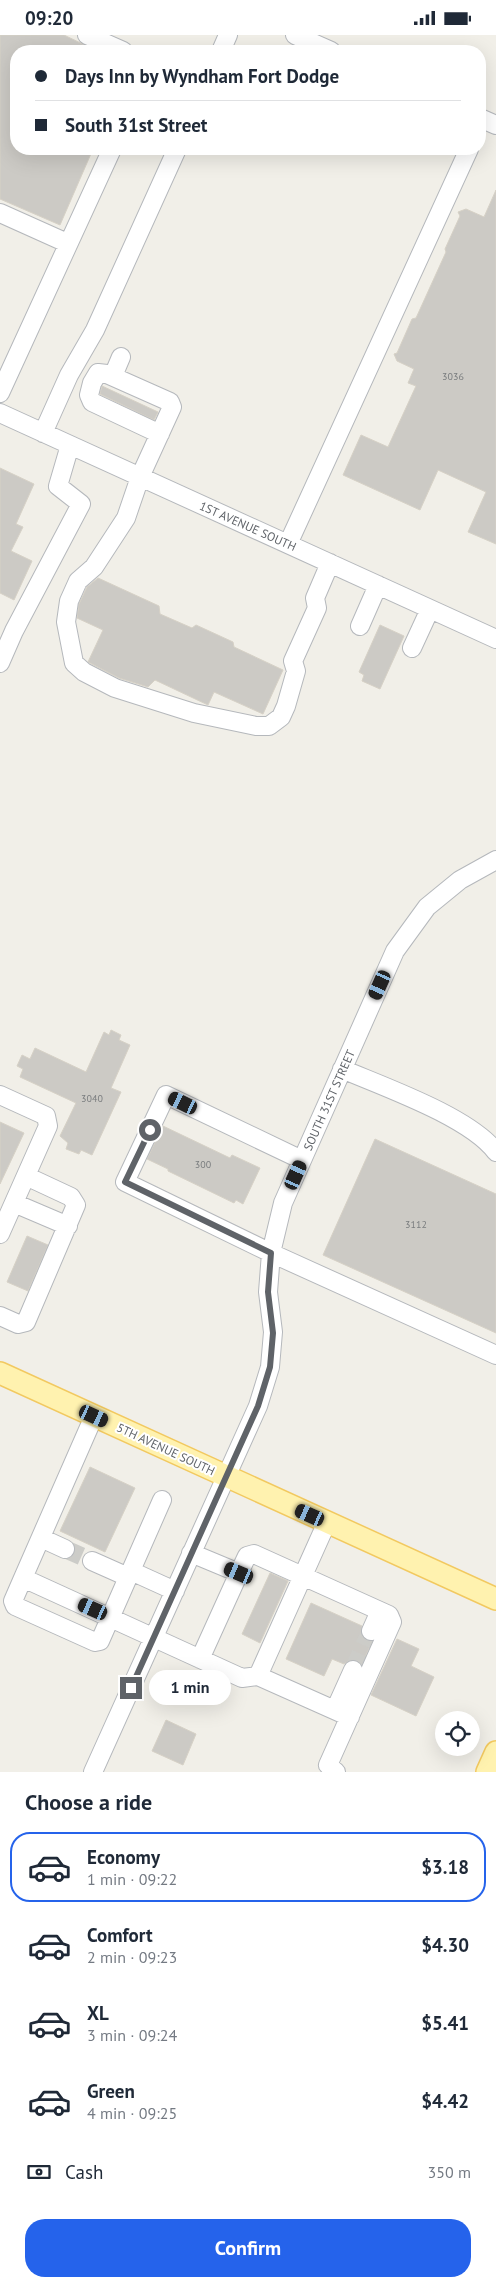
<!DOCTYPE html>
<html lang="en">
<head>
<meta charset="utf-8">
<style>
  :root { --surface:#fff; --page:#f2f2f3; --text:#1f2937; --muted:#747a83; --line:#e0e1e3; --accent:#2563eb }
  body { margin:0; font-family:"PT Sans",sans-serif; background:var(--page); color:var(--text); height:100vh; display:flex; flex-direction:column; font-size:19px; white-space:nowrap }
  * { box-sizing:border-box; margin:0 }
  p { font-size:16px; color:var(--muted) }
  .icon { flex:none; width:28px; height:28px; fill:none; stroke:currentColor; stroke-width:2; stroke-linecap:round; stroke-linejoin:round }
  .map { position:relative; height:1737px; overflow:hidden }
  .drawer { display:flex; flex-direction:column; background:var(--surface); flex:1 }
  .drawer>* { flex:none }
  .banner { position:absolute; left:10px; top:10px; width:476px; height:110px; border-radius:20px; box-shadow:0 5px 20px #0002; display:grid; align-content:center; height:110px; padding:0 25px; background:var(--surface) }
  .buttons { position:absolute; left:435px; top:1676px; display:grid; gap:10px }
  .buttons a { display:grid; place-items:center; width:45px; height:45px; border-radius:50%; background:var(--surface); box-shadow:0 5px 20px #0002; font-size:25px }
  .end { position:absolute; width:22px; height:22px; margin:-11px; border:6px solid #5f6368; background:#fff; box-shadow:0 0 0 2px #fff }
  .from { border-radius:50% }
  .bubble { position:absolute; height:35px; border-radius:18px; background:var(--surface); box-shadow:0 5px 20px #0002; font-size:16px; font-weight:800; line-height:35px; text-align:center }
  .car { position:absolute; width:15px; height:30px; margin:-15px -8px; border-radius:6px; box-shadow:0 0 4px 1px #0007; background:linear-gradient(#222 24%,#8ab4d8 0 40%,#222 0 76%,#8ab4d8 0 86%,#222 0) }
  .banner b { display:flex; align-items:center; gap:18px; height:48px; font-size:19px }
  .banner b+b { border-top:1px solid var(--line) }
  .banner i { width:12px; height:12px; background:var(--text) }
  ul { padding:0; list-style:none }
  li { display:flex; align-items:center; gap:15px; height:70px; margin:0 10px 8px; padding:0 15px; border:2px solid transparent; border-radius:20px }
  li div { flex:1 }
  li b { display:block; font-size:19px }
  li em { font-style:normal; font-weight:800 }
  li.current { border-color:var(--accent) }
  li>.icon { width:45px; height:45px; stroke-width:1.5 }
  h2 { padding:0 25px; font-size:22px; line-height:60px }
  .pay { display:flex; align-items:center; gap:12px; height:55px; padding:0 25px; font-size:19px }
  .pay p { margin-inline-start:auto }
  .primary-button { display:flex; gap:10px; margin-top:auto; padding:10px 25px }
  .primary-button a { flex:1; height:58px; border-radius:20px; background:var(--accent); color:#fff; font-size:20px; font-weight:800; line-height:58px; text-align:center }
  .status { display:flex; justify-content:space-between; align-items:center; height:35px; padding:0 25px; background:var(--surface); direction:ltr }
  .status svg { height:14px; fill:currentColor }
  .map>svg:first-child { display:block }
  .building { fill:#cccac5; stroke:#d6d1c6 }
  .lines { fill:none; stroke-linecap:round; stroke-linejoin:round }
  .minor-tunnel { stroke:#ccccc8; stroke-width:18; stroke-dasharray:18 9; stroke-linecap:butt }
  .minor-casing { stroke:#b5b8bc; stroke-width:20 }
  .major-casing { stroke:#f2c960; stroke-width:24 }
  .minor { stroke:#fff; stroke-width:18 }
  .major { stroke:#fff2af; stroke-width:21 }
  .route { stroke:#5f6368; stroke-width:6 }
  .labels { text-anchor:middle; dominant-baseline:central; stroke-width:4; stroke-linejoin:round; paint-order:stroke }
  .number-label { font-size:10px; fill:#7a7d7f }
  .street-label { font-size:12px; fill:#5f6368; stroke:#fff }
</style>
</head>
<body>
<div class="status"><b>09:20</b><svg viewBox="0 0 49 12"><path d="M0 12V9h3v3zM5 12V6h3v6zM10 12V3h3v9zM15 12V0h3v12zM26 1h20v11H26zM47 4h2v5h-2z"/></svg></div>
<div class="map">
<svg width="496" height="1737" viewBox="0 0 496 1737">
  <rect width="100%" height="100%" fill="#f1efe8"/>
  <path class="building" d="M 0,0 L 64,0 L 97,16 L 16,16 L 16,114 L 93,114 L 60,190 L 0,164 Z
    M 496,155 L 496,509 L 468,497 L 486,457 L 438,435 L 420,475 L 343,440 L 361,400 L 388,412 L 416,351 L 408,348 L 414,334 L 397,326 L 394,319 L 397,318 L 412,284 L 416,283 L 446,217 L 445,214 L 460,181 L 458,177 L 466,174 L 484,182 Z
    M 102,351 L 158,377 L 154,385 L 100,359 Z
    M 0,433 L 34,449 L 16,489 L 23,492 L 11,516 L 32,526 L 14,565 L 0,558 Z
    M 98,543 L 159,571 L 160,579 L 192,593 L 196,590 L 233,607 L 234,612 L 283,635 L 263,679 L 214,657 L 208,670 L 155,645 L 148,652 L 119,643 L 90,628 L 88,627 L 103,595 L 77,583 L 79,569 L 87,552 Z
    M 380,590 L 404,601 L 380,654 L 362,646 L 364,640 L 359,637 Z
    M 111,995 L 121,1000 L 119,1005 L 130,1010 L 111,1053 L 121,1057 L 92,1120 L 81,1115 L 79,1119 L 66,1114 L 68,1108 L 60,1101 L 76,1068 L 20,1042 L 23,1034 L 17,1031 L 22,1020 L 30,1024 L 35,1013 L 86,1037 L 104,997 L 109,1000 Z
    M 0,1087 L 24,1098 L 0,1149 Z
    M 163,1091 L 230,1123 L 232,1120 L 260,1133 L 243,1169 L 236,1165 L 234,1168 L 168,1136 L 168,1134 L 147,1124 Z
    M 375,1104 L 496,1159 L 496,1298 L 323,1220 Z
    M 27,1201 L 48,1210 L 28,1256 L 7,1247 Z
    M 90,1432 L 135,1453 L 105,1517 L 60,1496 Z
    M 270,1538 L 288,1546 L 260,1608 L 242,1599 Z
    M 311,1568 L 362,1591 L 362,1602 L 372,1607 L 362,1629 L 352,1624 L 344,1629 L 332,1624 L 324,1641 L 286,1624 Z
    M 397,1604 L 419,1614 L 411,1631 L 434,1642 L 416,1681 L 371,1660 Z
    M 166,1685 L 196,1699 L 183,1730 L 152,1716 Z"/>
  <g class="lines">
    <path class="minor-tunnel" d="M 65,1514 L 92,1526
      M 353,1635 L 371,1596"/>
    <g class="minor-casing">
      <path id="minor" d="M 87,0 L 123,16
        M 295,0 L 331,16
        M 221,16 L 228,0
        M 480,83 L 496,90
        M 0,178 L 67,208
        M 113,341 L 121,322
        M 0,358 L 112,114
        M 0,378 L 496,604
        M 43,398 L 69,340 L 95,295 L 177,114
        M 160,399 L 92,367 L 89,360 L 92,348 L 98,338 L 107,339 L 170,367 L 172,372 L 140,442 L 126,483 L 94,532 L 78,546 L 69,566 L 66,587 L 74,628 L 84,637 L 115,653 L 194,678 L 256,691 L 269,691 L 281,682 L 286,671 L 296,636 L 293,626 L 317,573 L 315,563 L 330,528
        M 288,509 L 469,114
        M 360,591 L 378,550
        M 412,613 L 430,574
        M 0,628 L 14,596 L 81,469 L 58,451 L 70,410
        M 342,1034 C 384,1052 470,1082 496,1117
        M 0,1060 L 46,1081 L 48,1091 L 0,1199
        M 302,1125 L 166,1060 L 125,1147 L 271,1218 L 496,1320
        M 14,1168 L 68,1191
        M 0,1281 L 18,1289 L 26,1287 L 76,1170 L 71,1162 L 26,1141
        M 94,1381 L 23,1543 L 242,1643 L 258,1641 L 350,1682
        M 41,1503 L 65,1514
        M 191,1518 L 239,1538 L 247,1521 L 254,1519 L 389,1580 L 392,1587 L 328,1730 L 336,1737
        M 92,1526 L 128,1542
        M 131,1536 L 175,1556
        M 23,1543 L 13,1566 L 15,1571 L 95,1607 L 100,1606 L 162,1465
        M 371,1596 L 380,1576
        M 200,1624 L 239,1538
        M 258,1641 L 327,1487
        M 335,1675 L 353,1635
        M 93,1737 L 258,1371 L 270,1332 L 273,1297 L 268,1257 L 271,1218 L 283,1168 L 395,916 L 427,872 L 460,845 L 496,825"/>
    </g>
    <g class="major-casing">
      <path id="major" d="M 0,1338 L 496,1564
        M 487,1737 L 496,1717"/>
    </g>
    <use href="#minor" class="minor"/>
    <use href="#major" class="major"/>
  </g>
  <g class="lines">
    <path class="route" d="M 131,1653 L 258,1371 L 270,1332 L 273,1298 L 268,1257 L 271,1218 L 125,1147 L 150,1095"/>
  </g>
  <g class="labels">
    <g class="number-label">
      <text x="453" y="341">3036</text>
      <text x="92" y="1063">3040</text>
      <text x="203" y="1129">300</text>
      <text x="416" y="1189">3112</text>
    </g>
    <g class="street-label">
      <text transform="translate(248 491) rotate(24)">1ST AVENUE SOUTH</text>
      <text transform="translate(329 1065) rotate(-66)">SOUTH 31ST STREET</text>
      <text transform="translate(166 1414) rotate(25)">5TH AVENUE SOUTH</text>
    </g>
  </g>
</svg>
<div class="buttons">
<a><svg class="icon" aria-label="locate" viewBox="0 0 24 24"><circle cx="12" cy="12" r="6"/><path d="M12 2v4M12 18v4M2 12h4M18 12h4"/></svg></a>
</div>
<i class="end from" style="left:150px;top:1095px"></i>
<i class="end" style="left:131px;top:1653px"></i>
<div class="bubble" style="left:149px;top:1635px;width:82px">1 min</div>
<i class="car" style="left:380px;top:950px;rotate:204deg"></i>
<i class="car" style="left:183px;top:1068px;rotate:296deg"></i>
<i class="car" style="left:296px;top:1140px;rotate:24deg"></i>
<i class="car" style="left:94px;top:1381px;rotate:115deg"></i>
<i class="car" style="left:310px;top:1480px;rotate:294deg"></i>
<i class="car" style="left:239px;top:1538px;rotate:293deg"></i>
<i class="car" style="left:93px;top:1574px;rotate:294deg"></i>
<div class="banner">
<b><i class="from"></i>Days Inn by Wyndham Fort Dodge</b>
<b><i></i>South 31st Street</b>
</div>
</div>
<section class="drawer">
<h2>Choose a ride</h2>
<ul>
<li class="current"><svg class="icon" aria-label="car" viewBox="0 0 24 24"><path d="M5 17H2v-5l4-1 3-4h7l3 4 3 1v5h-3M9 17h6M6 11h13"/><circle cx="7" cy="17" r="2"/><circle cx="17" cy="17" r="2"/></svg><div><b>Economy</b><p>1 min · 09:22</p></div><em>$3.18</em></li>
<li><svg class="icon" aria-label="car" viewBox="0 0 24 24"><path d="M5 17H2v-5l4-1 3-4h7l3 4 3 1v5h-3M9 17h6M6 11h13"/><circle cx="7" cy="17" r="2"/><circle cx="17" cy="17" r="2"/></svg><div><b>Comfort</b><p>2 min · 09:23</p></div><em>$4.30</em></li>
<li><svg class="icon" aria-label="car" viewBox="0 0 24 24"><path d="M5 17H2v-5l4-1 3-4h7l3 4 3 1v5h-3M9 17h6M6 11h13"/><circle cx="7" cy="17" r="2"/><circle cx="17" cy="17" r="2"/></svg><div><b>XL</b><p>3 min · 09:24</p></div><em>$5.41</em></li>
<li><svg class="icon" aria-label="car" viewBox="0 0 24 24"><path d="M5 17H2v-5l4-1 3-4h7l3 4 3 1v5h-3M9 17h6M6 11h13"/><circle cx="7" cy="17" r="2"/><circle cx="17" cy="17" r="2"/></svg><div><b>Green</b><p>4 min · 09:25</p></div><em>$4.42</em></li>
</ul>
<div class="pay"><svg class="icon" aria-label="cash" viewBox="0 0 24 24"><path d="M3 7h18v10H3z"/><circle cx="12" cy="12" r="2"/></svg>Cash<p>350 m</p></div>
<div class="primary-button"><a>Confirm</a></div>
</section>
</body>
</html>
